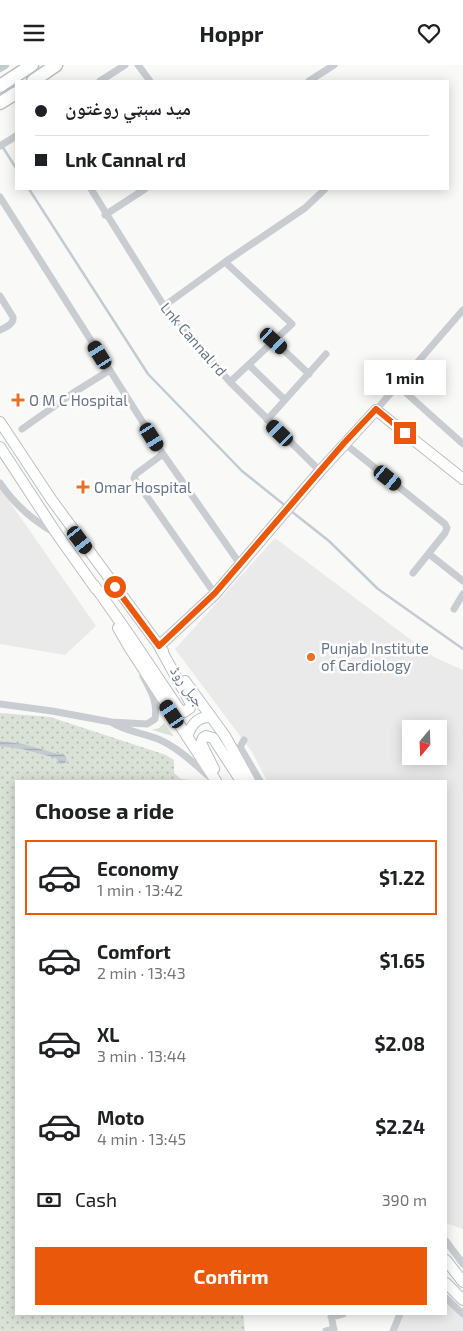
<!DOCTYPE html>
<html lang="en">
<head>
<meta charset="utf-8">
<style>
  :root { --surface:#fff; --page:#f6f6f6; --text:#202124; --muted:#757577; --line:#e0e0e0; --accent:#ea580c }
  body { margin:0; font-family:"Exo 2","Noto Naskh Arabic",sans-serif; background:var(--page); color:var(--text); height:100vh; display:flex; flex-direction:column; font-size:19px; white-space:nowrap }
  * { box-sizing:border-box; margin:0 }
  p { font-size:16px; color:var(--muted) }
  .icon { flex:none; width:28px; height:28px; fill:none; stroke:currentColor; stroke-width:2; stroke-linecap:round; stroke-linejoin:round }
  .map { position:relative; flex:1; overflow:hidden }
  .side { position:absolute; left:15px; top:715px; width:432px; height:535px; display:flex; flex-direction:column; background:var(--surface); border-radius:0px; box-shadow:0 2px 12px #0003 }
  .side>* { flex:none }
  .guide { position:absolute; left:15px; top:15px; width:434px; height:110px; border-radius:0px; box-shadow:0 2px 12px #0003; display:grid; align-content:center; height:110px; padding:0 20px; background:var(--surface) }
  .needle { width:32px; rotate:199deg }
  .tools { position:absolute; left:402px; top:655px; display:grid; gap:10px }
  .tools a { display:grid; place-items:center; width:45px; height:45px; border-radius:0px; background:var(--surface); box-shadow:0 2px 12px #0003; font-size:25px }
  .end { position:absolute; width:22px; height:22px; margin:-11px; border:6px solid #ea580c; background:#fff; box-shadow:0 0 0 2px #fff }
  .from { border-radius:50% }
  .bubble { position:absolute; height:35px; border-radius:0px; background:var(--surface); box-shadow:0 2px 12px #0003; font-size:16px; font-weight:700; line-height:35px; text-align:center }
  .car { position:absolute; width:15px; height:30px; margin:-15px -8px; border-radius:6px; box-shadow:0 0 4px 1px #0007; background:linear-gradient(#222 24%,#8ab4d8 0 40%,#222 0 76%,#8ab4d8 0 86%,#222 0) }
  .guide b { display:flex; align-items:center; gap:18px; height:48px; font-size:19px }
  .guide b+b { border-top:1px solid var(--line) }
  .guide i { width:12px; height:12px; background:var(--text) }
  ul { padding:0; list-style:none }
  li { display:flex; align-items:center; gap:15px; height:75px; margin:0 10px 8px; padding:0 10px; border:2px solid transparent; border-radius:0px }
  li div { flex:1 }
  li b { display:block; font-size:19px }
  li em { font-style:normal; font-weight:700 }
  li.on { border-color:var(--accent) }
  li>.icon { width:45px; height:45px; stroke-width:1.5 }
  h2 { padding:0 20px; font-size:22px; line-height:60px }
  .pay { display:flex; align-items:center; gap:12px; height:55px; padding:0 20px; font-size:19px }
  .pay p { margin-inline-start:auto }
  .button { display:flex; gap:10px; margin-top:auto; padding:10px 20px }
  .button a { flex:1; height:58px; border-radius:0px; background:var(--accent); color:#fff; font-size:20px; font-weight:700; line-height:58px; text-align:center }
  header { display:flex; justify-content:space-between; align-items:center; height:65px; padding:0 20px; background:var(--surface); font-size:22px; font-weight:700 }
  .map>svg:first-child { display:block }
  .built { fill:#eaeaea; fill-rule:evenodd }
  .grass { fill:#dae1d7 }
  .park { fill:url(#park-dots) }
  .water { fill:url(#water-rules) }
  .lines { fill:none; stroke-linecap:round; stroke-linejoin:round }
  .stream { stroke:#c3cbd1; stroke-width:2.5 }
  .canal { stroke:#c3cbd1; stroke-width:8 }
  .secondary-casing { stroke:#bbbfc5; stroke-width:12 }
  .highway-casing { stroke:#bbbec2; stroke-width:15 }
  .street { stroke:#c9ccd0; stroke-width:7 }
  .secondary { stroke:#fff; stroke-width:10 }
  .highway { stroke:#fff; stroke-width:12 }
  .route { stroke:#ea580c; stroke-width:6 }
  .poi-dot { fill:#ea7025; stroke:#fff; stroke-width:2 }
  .labels { text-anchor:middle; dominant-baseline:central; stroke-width:5; stroke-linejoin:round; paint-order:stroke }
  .street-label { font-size:15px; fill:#677589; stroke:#fff }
  .poi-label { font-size:15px; fill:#677589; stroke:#fff; text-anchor:start }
</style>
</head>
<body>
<header><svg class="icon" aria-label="menu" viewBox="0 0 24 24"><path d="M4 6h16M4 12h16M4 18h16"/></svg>Hoppr<svg class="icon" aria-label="heart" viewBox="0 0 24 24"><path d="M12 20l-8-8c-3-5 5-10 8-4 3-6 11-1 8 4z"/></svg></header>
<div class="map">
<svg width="463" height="1266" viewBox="0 0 463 1266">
  <defs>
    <pattern id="park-dots" width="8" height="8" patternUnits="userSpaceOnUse" patternTransform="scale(1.25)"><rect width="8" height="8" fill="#dae1d7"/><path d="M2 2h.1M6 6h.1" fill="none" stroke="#b5bbb4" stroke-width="1.8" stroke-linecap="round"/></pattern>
    <pattern id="water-rules" width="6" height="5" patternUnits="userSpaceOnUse" patternTransform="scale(1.25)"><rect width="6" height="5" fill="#c3cbd1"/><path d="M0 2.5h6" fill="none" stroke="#a2a9af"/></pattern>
  </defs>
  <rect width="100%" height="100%" fill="#f9f9f7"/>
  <path class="built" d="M 0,423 L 96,561 L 65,590 L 0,579 Z
    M 275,473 L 434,592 L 463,605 L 463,1164 L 446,1158 L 446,716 L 267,716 L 252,687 L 175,584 ZM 411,664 L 439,664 L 439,691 L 411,691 Z
    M 446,1233 L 463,1249 L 463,1266 L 393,1266 L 400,1249 L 446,1249 Z"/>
  <path class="grass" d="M 164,658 L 173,670 L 173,671 L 152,665 L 159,663 Z"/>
  <path class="park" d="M 0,648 L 50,652 L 166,690 L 174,695 L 174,708 L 181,714 L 192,715 L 192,716 L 16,716 L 16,1249 L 243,1249 L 245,1266 L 0,1266 Z"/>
  <path class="water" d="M 0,676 L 23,679 L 58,689 L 63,688 L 67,694 L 65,698 L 60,699 L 56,693 L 22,684 L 0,681 Z"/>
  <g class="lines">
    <path class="stream" d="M 2,81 L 16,103
      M 29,124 L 148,309 L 242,406 L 287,442
      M 291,446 L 329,476 L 378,524 L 463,584"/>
    <path class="canal" d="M 0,3 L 5,0"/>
    <g class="secondary-casing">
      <path id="secondary" d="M 0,357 L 51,434 L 163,586
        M 0,382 L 57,469 L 96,524
        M 94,520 L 130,571 L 179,644 L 184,647 L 190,643 L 191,639 L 159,581 L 215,529 L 320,406 L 376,345 L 463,414
        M 118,563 L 129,582 L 216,716
        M 185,616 L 225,671 L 250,716
        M 187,672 C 191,660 197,651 211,652
        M 214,704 L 201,678 L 203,673 L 206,671 L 213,673 L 241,716
        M 446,1195 L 463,1217
        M 446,1218 L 463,1235"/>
    </g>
    <g class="highway-casing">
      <path id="highway" d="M 33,16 L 56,0
        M 0,21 L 32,0
        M 0,38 L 16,28"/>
    </g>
    <path class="street" d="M 138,0 L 150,16
      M 100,16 L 125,0
      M 309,16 L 334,0
      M 0,81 L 16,71
      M 91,124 L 164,241 L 230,317 L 320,406
      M 0,132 L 163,389 L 240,499
      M 105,150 L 145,124
      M 225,197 L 292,259 L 230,317
      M 0,231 L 13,252 C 14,259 6,262 0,265
      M 164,241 L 225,197 L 305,143 L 325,124
      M 274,276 L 309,309
      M 249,300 L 284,334
      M 396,319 L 463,379
      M 376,345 L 463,245
      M 267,355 L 326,289
      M 22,364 L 73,328 L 110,305
      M 344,378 L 445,459 L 447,463 L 445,468 L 413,508
      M 163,389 L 136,409 L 134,413 L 215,529
      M 0,418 C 14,439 32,455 55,468
      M 429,489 L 463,516
      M 454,544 L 463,529
      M 143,611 C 151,626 158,637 155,654 L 147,659 L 111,657 C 125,666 142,668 158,674 C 179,683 194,699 211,713
      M 0,639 L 52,646 L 111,657
      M 244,675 L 240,682 L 260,716
      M 446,1176 L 463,1199
      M 446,1233 L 463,1249
      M 331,1249 L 334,1266
      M 331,1252 L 343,1249
      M 326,1266 L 334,1264
      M 393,1266 L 400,1249"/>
    <use href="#secondary" class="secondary"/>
    <use href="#highway" class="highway"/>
  </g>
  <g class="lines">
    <path class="route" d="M 115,522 L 159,581 L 215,528 L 344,378 L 376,344 L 405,368"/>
  </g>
  <g class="poi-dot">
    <path d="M15.5 327.5h5v5h5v5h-5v5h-5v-5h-5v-5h5z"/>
    <path d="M80.5 414.5h5v5h5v5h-5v5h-5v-5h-5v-5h5z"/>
    <circle cx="311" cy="592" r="5"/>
  </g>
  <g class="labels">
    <g class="street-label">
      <text transform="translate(194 274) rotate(49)">Lnk Cannal rd</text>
      <text transform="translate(188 621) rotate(54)">جیل روڈ</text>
    </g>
    <g class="poi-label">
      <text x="29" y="335">O M C Hospital</text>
      <text x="94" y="422">Omar Hospital</text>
      <text x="321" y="583">Punjab Institute<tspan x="321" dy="17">of Cardiology</tspan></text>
    </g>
  </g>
</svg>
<div class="tools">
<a><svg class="needle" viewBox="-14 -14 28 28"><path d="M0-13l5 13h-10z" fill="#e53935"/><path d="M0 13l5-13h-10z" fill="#757577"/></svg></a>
</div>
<i class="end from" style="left:115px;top:522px"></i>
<i class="end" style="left:405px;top:368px"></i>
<div class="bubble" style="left:364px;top:295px;width:82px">1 min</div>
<i class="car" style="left:274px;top:276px;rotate:132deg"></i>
<i class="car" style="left:100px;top:290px;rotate:328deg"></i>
<i class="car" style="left:280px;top:368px;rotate:314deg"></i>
<i class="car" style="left:152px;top:372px;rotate:148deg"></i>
<i class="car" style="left:388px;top:413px;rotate:129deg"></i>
<i class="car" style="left:80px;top:475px;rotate:143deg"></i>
<i class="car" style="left:172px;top:649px;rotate:326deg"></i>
<div class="guide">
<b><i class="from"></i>مید سېټي روغتون</b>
<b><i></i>Lnk Cannal rd</b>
</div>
<section class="side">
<h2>Choose a ride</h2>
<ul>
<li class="on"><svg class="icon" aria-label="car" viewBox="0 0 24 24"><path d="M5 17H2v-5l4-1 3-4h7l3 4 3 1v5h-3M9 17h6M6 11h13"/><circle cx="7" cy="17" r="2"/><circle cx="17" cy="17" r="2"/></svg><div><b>Economy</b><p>1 min · 13:42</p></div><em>$1.22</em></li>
<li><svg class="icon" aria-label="car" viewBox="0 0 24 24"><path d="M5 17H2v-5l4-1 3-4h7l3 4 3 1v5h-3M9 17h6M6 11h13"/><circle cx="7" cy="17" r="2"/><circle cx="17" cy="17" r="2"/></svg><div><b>Comfort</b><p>2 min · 13:43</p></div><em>$1.65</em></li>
<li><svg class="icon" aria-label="car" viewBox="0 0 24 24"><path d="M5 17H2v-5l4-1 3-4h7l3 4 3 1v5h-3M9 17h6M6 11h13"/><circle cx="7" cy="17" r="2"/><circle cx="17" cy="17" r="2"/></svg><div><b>XL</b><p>3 min · 13:44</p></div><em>$2.08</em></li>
<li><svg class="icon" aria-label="car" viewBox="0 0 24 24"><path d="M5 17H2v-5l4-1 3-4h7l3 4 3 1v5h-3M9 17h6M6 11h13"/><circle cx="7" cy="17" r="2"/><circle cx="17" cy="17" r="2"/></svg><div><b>Moto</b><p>4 min · 13:45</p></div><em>$2.24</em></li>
</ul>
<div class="pay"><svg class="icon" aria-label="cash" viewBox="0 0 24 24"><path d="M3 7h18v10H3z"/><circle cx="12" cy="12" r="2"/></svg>Cash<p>390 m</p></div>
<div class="button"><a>Confirm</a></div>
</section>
</div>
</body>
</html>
